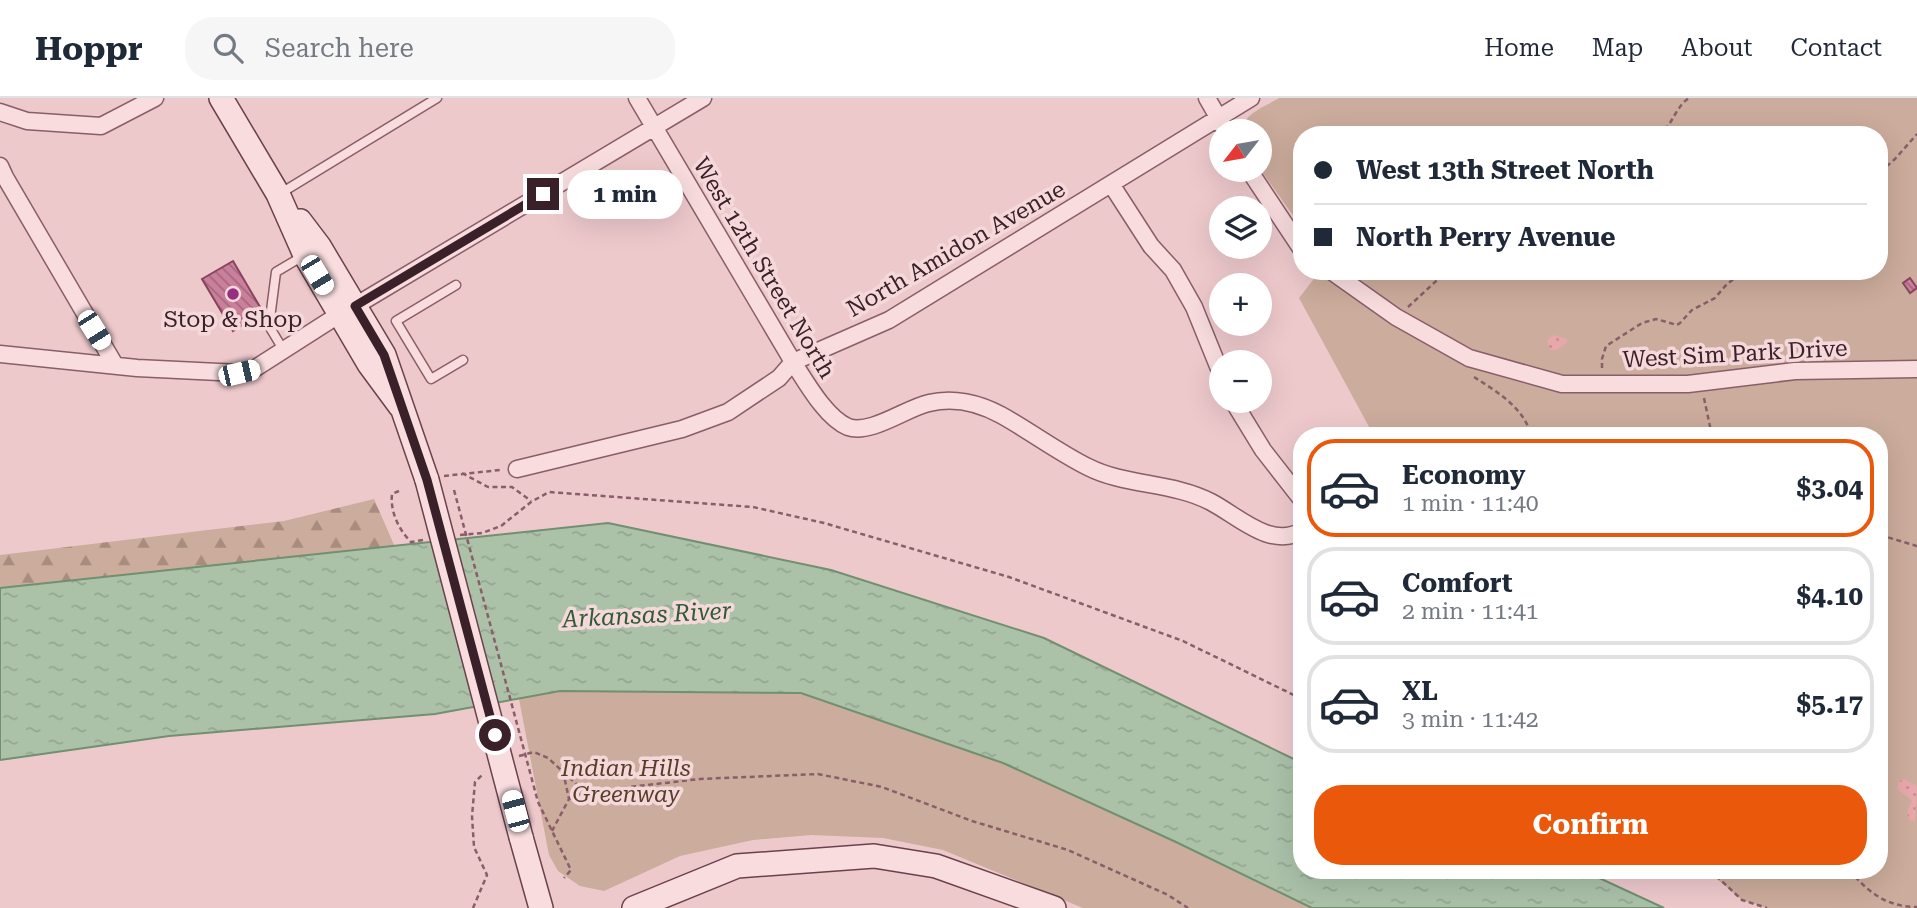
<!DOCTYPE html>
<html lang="en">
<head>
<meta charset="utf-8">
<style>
  :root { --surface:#fff; --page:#f6f6f7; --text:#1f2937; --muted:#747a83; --line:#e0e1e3; --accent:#ea580c }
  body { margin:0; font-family:"Roboto Serif",serif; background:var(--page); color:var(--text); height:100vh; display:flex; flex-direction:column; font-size:26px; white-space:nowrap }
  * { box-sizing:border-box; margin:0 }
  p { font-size:23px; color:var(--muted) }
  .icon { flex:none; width:38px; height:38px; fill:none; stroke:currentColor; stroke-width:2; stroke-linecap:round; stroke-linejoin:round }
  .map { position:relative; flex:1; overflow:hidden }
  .panel { position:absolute; left:1293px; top:329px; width:595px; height:452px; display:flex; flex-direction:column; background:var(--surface); border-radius:28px; box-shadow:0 7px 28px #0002 }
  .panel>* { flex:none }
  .banner { position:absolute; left:1293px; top:28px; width:595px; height:154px; border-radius:28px; box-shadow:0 7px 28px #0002; display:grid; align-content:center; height:154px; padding:0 21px; background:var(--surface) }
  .needle { width:46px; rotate:239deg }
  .fabs { position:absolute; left:1209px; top:21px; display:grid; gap:14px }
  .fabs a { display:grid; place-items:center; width:63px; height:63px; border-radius:50%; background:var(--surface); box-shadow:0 7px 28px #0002; font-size:35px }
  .end { position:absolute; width:32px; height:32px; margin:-16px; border:9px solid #3a2129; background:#fff; box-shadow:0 0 0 4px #fff }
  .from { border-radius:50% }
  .bubble { position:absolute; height:49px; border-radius:24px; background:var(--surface); box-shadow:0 7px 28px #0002; font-size:23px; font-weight:700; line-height:49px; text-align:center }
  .car { position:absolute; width:21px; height:42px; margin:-21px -10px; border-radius:9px; box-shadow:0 0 5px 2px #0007; background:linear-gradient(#fff 24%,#345 0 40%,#fff 0 76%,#345 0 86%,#fff 0) }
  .banner b { display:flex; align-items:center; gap:24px; height:66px; font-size:26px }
  .banner b+b { border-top:2px solid var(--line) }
  .banner i { width:18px; height:18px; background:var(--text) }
  ul { padding:12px 0 0; list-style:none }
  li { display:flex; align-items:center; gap:21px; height:98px; margin:0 14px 10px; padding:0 7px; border:4px solid var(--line); border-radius:28px }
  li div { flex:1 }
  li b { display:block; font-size:26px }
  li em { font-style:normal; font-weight:700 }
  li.selected { border-color:var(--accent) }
  li>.icon { width:63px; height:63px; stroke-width:1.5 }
  .action { display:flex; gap:14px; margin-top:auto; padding:14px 21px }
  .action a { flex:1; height:80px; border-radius:28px; background:var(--accent); color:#fff; font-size:28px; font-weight:700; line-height:80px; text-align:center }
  header { display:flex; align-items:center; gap:42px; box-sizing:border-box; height:98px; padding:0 35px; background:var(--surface); border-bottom:2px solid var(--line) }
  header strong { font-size:33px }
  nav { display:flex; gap:38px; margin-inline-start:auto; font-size:24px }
  .search { width:490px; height:63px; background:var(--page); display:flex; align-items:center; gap:18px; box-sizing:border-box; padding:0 24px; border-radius:28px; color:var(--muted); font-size:26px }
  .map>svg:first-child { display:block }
  .green { fill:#ccac9c }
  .forest { fill:url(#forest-firs) }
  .sand { fill:url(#sand-dots) }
  .water { fill:url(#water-ripples); stroke:#719070; stroke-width:2 }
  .building { fill:url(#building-back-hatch); stroke:#88445f; stroke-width:2 }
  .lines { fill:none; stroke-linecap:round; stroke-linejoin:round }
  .lane-casing { stroke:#895e69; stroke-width:11 }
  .street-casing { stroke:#895e69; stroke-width:19 }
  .secondary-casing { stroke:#6b414d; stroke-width:26 }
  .path { stroke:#895e69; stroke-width:2.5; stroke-dasharray:5 3.5; stroke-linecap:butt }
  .lane { stroke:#f8dcde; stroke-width:8 }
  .street { stroke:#f8dcde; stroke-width:16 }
  .secondary { stroke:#f8dcde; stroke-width:23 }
  .secondary-bridge-casing { stroke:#6b414d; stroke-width:26; stroke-linecap:butt }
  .path-bridge { stroke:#895e69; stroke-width:2.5; stroke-dasharray:5 3.5; stroke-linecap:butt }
  .secondary-bridge { stroke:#f8dcde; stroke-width:23 }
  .route { stroke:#3a2129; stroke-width:9 }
  .poi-dot { fill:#972f81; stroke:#f5d8da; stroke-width:2.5 }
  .labels { text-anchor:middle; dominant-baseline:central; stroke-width:7; stroke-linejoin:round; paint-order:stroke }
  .street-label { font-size:23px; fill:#3a2129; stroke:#f5d8da }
  .poi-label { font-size:23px; fill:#3a2129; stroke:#f5d8da }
  .park-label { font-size:23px; font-style:italic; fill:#563e28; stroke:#f5d8da }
  .water-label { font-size:24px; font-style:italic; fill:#315a37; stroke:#f5d8da }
</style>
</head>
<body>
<header>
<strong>Hoppr</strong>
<div class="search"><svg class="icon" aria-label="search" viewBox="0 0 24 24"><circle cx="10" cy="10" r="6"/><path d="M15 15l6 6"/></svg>Search here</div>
<nav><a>Home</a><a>Map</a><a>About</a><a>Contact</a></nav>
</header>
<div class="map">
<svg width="1917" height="810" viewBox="0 0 1917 810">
  <defs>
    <pattern id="forest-firs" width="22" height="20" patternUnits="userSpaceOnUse" patternTransform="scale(1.75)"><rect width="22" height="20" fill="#ccac9c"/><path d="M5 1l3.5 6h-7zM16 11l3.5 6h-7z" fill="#a78c7f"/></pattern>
    <pattern id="sand-dots" width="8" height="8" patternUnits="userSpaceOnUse" patternTransform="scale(1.75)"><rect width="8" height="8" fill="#e8a7ab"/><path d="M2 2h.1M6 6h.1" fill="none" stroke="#c88f93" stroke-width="1.8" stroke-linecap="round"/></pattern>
    <pattern id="water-ripples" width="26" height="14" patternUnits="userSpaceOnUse" patternTransform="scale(1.75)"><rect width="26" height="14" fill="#abc2a9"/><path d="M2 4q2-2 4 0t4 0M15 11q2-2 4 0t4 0" fill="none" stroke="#94a691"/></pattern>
    <pattern id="building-back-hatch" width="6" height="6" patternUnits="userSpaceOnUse" patternTransform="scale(1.75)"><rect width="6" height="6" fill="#ca809b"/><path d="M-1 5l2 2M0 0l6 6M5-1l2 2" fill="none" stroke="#a5687e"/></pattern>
  </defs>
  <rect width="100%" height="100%" fill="#eec9cc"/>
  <path class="green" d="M 1279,0 L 1917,0 L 1917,810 L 1767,810 L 1742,802 L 1706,772 L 1880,772 L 1880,338 L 1374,338 L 1299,200 L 1320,173 L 1880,173 L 1880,37 L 1302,37 L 1302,130 L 1260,71 L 1260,33 L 1241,33 C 1243,16 1264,9 1279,0 Z
    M 560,593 L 801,595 L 1003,665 L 1176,744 L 1312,810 L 1083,810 L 943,752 L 883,740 L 811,737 L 753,742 L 680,758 L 604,793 L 580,788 L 558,773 L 549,757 L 519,601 Z"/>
  <path class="forest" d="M 374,401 L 395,449 L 0,490 L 0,457 L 284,423 Z"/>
  <path class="sand" d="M 1554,237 L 1567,241 L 1567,245 L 1556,252 L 1550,252 L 1547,242 Z
    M 1904,681 L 1917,688 L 1915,723 L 1910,722 L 1907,715 L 1912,702 L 1897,691 L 1899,684 Z"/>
  <path class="water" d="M 608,425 L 831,472 L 1044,540 L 1302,665 L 1302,772 L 1582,772 L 1664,810 L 1312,810 L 1176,744 L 1003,665 L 801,595 L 560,593 L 435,616 L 169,638 L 0,662 L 0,490 Z"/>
  <path class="building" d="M 233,163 L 263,214 L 233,233 L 202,181 Z
    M 1910,180 L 1917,190 L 1910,195 L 1903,185 Z"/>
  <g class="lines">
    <g class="lane-casing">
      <path id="lane" d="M 281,95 L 437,0
        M 456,187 L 396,223 L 431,281 L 463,262
        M 284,253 L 269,228 L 276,174 L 303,158"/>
    </g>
    <g class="street-casing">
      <path id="street" d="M 637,0 L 793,264 C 806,284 826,320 848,329 C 871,337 906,310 929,305 C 953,299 979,305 1001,317 C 1030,333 1058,354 1088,369 C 1125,388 1173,384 1211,404 C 1238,418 1270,451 1302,433
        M 1207,0 L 1226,33
        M 0,14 L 27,23 L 101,28 L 155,0
        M 0,68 L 5,79 L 115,267
        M 1249,72 L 1302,152
        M 1111,86 L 1151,148 L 1173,172 L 1194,209 L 1222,278
        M 1331,173 L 1396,219 L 1469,260 L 1562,286 L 1688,286 L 1795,273 L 1917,271
        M 355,208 L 703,0
        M 0,256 L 137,270 L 239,275 L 254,271 L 340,216
        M 1233,303 L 1263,352 L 1302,402
        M 517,371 L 682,331 L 728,314 L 779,280 L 793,264 L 889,222 L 1251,0"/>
    </g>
    <g class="secondary-casing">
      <path id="secondary" d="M 221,0 L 278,96 L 305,157 L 369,266 L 400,308
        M 300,123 L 319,148 L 384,257 L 427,382
        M 521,739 L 541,810
        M 634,810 L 737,768 L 874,758 L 936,768 L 1054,810"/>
    </g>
    <path class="path" d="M 1658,37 C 1673,28 1675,9 1689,0
      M 1880,74 L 1895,61 L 1917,36
      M 1408,209 L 1447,173
      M 1602,270 L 1602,261 L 1606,248 L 1642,225 L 1656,221 L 1677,227 L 1680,225 L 1692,212 L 1715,200 L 1727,186 L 1744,173
      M 1474,279 C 1496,293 1525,310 1531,338
      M 1704,300 L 1712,338
      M 462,375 L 488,389 L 512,389 L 531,403
      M 444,378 L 500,372
      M 399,393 L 392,396 C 390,414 399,432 411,444 L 423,442
      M 460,437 L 482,435 L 501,428 L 531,404 L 549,394 L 753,409 L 824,425 L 1009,479 L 1183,543 L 1302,601
      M 1880,437 L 1917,448
      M 519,658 L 534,654 L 548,660 L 585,694 L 700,681 L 818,676 L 882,689 L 972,723 L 1068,752 L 1168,797 L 1188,810
      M 569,701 L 585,694
      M 538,704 L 571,772 L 564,780
      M 552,733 L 569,701 L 564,678
      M 1710,772 L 1742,802 L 1767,810
      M 1850,772 C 1867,794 1887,809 1917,809
      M 473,810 L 487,777 L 474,749 L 472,718 L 475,684 L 483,676"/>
    <use href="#lane" class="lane"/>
    <use href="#street" class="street"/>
    <use href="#secondary" class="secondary"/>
    <g class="secondary-bridge-casing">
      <path id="secondary-bridge" d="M 427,382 L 521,739"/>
    </g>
    <path class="path-bridge" d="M 454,392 L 538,704"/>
    <use href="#secondary-bridge" class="secondary-bridge"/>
  </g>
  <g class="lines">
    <path class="route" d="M 495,637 L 427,382 L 384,257 L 355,208 L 543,96"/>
  </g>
  <circle class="poi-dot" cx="233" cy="196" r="7"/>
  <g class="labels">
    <g class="street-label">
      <text transform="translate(956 151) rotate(-30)">North Amidon Avenue</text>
      <text transform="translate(764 170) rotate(59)">West 12th Street North</text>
      <text transform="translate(1735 256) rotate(-3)">West Sim Park Drive</text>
    </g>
    <g class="poi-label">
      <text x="233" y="221">Stop &amp; Shop</text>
    </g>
    <g class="park-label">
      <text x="626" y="670">Indian Hills<tspan x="626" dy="26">Greenway</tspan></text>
    </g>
    <g class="water-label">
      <text transform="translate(647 517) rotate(-3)">Arkansas River</text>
    </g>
  </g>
</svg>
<div class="fabs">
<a><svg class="needle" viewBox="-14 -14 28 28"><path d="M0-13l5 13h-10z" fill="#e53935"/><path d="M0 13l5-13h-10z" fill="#747a83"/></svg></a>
<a><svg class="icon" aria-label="layers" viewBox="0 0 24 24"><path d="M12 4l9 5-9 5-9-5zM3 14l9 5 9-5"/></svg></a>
<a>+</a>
<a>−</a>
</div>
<i class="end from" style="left:495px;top:637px"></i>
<i class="end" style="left:543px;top:96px"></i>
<div class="bubble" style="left:567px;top:72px;width:116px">1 min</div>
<i class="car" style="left:317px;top:177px;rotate:149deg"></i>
<i class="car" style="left:94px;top:232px;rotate:148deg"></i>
<i class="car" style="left:239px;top:275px;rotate:77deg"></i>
<i class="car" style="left:515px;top:713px;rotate:345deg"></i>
<div class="banner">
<b><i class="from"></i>West 13th Street North</b>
<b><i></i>North Perry Avenue</b>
</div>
<section class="panel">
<ul>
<li class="selected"><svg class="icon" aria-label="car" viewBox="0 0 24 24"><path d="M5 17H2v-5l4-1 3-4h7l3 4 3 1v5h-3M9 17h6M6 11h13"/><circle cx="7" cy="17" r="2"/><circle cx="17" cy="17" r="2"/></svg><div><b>Economy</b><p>1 min · 11:40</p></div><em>$3.04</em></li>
<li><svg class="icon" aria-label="car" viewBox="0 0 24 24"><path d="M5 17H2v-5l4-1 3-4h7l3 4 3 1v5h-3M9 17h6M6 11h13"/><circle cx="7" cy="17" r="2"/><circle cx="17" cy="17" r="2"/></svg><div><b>Comfort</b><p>2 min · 11:41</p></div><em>$4.10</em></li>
<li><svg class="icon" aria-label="car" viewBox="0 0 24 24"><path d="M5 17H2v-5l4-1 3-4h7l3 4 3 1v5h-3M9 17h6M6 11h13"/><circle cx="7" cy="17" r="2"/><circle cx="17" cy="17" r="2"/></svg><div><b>XL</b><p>3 min · 11:42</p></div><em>$5.17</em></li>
</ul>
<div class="action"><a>Confirm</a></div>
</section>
</div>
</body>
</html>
